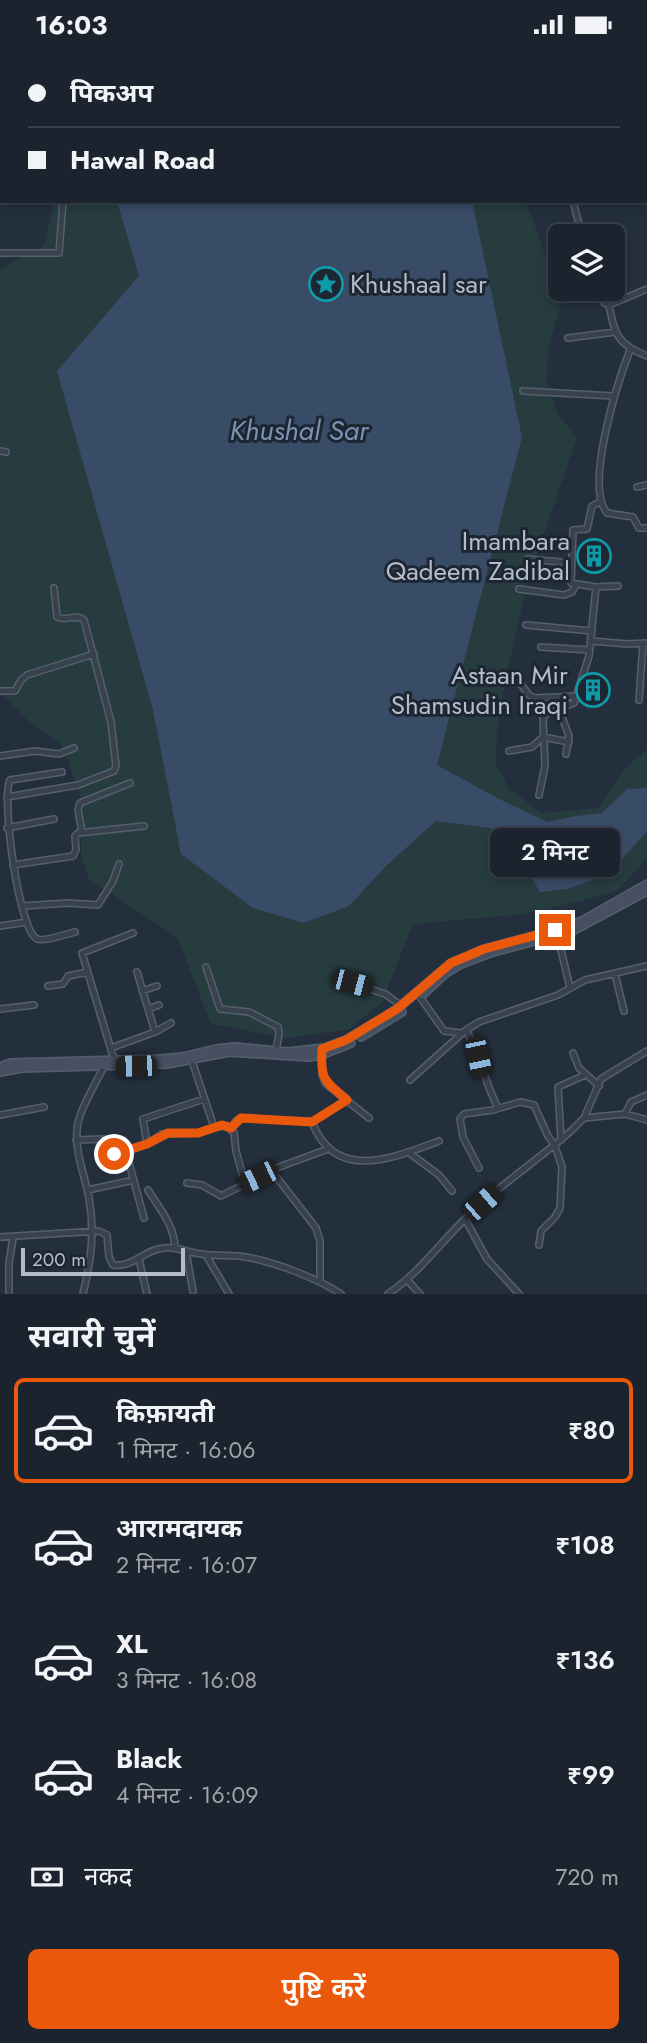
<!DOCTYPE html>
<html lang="hi">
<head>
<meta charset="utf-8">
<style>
  :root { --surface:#1b232e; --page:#242b36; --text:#f1f3f6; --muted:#a0a4aa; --line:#39404a; --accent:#ea580c }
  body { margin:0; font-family:Jost,"Noto Sans Devanagari",sans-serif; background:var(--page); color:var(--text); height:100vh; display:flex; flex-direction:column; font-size:26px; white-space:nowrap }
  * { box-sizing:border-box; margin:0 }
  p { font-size:23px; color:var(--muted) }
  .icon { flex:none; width:38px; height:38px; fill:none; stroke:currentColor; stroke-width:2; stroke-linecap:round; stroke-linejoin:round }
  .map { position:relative; height:1245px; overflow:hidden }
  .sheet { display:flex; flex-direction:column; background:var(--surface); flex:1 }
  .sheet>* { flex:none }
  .banner { position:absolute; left:0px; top:0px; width:648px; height:154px; box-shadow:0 4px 10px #0003,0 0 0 2px var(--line); display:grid; align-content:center; height:154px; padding:0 28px; background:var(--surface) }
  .controls { position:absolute; left:548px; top:175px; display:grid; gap:14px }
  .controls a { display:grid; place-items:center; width:77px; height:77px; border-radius:10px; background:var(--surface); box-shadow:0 4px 10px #0003,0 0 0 2px var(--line); font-size:35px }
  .scale { position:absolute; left:21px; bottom:18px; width:164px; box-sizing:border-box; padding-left:7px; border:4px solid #b4bcc9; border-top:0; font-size:19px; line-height:24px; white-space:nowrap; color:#b4bcc9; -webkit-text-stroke:5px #1d2633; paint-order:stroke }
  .end { position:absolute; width:32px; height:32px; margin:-16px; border:9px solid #ea580c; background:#fff; box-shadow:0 0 0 4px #fff }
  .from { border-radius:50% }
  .bubble { position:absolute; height:49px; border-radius:10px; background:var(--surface); box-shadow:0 4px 10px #0003,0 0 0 2px var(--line); font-size:23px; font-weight:600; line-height:49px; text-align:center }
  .car { position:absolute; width:21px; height:42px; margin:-21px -10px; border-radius:9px; box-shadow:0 0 5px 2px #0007; background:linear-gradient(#222 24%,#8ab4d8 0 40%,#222 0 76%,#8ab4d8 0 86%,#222 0) }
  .banner b { display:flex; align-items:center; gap:24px; height:66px; font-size:26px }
  .banner b+b { border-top:2px solid var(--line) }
  .banner i { width:18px; height:18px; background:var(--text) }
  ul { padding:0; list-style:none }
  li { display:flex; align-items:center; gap:21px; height:105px; margin:0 14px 10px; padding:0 14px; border:4px solid transparent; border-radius:10px }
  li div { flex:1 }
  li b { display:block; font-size:26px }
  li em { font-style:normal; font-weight:600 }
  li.active { border-color:var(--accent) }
  li>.icon { width:63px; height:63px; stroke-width:1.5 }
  h2 { padding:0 28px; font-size:32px; line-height:84px }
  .pay { display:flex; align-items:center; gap:18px; height:77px; padding:0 28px; font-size:26px }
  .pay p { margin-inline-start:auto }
  .primary-button { display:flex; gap:14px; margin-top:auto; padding:14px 28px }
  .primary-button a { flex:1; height:80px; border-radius:10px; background:var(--accent); color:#fff; font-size:28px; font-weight:600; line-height:80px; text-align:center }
  .status { display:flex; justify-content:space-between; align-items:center; height:49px; padding:0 35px; background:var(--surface); direction:ltr }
  .status svg { height:19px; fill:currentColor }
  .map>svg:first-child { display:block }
  .green { fill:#263c3f }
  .water { fill:#394c67 }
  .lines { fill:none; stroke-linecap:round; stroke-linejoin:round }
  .river { stroke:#394c67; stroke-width:10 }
  .ferry { stroke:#7c92b1; stroke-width:2; stroke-dasharray:9 7; stroke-linecap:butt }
  .minor-casing { stroke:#565f6c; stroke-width:8 }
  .secondary-casing { stroke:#565f6c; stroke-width:10 }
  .primary-casing { stroke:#414a57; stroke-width:10 }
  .minor { stroke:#38414e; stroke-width:5 }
  .secondary { stroke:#465061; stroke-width:7 }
  .primary { stroke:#56606e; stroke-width:8 }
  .route { stroke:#ea580c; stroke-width:9 }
  .labels { text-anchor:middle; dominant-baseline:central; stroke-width:6; stroke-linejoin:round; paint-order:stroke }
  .poi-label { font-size:26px; fill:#b4bcc9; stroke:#1d2633; text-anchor:end }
  .water-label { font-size:28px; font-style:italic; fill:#7c92b1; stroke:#1d2633 }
</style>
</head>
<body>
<div class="status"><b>16:03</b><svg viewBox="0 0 49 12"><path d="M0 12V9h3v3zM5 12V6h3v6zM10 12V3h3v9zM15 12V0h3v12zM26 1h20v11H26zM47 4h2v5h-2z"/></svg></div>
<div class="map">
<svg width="647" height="1245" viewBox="0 0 647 1245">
  <rect width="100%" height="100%" fill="#242f3e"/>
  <path class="green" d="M 156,0 L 528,0 L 155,2 Z
    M 54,152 L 526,152 L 562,252 L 548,300 L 547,333 L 557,364 L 577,388 L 528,532 L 505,632 L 497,680 L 496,715 L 510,741 L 543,764 L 598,759 L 624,720 L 647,700 L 647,809 L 618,841 L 582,852 L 525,865 L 413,875 L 382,953 L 350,980 L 288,989 L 211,975 L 177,888 L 89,830 L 81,807 L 82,752 L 63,697 L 27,671 L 0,643 L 0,220 L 45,195 Z"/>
  <path class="water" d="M 262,0 L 478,0 L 262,2 Z
    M 117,152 L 472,152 L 522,388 L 437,716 L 499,750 L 548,773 L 576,767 L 602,764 L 627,740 L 647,739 L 647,782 L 609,825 L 568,840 L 540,843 L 523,815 L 518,795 L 491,779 L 436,772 L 386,817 L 349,857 L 304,874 L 253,859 L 181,805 L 153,661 L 57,322 L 139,227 Z"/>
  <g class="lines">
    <path class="river" d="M 66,0 L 69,2"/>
    <path class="ferry" d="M 299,2 L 302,0"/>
    <g class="minor-casing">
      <path id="minor" d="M 566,2 L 566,0
        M 646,22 L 647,21
        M 646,91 L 647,91
        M 573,152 L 582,187
        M 0,204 L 59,204 L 63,152
        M 598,240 L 604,254 L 609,256 C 615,286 617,295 647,307
        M 609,256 L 647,240
        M 568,289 L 615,283
        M 630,301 C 618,332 584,437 607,464 L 633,468 L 639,479 L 647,479
        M 523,342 L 613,347
        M 0,402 L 6,403
        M 637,438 L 647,436
        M 600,453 L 592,457 L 587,480 L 573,481 L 571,534 L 596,538 L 618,537
        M 528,510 L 571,514
        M 519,540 L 564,546 L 572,543 L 576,536
        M 526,576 L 592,582
        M 591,592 L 628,595 L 647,594
        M 541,598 L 589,601
        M 519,633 L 529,646 L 535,649 L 578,647
        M 0,642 L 15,642 L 21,631 L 27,626 L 94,605
        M 639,651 L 643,595
        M 559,660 L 569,687 L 566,705
        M 509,702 L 532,698 L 543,688 L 569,693
        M 0,707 L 35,702 L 59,705 L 74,699
        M 62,723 L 10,731 C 1,750 19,882 37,890 C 43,893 67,885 75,883
        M 539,746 L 545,717 L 543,669 L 547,664 L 574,654 L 589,607 L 596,538
        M 7,748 L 78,736 L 114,722 L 116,717 L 111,673 L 84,571 C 76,564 66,573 57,568 L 54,539
        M 7,779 L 54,770
        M 82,783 L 78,761 L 80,754 L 130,734
        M 13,816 L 73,807 L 76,801 L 75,787 L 78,784 L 144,777
        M 23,857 L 68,854 L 98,856 L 113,832 L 119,815
        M 0,877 L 27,873
        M 557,884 L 570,939
        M 206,918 L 220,960 L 249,963 L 278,978 L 279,985 L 276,1002
        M 137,923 L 155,983
        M 615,925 L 624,962
        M 352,934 L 385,945 L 402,957
        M 48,937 L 63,935 L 68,927 L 88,923
        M 142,942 L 157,937
        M 420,948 L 444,982 L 462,984
        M 0,960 L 34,956
        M 148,960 L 159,956
        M 466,981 C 480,1006 485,1034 498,1059
        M 111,999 L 155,983 L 171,974
        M 322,1003 L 322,1025 L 325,1034 L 369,1069
        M 573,1004 L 579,1019 L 599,1037
        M 192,1012 L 214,1078 L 227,1077 L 234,1084 L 236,1102 L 245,1135
        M 115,1014 L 82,904 L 133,884
        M 410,1031 L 466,981 L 479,973 L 558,946 L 585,931 L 647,917
        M 347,1051 L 312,1073 C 335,1134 393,1109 439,1092
        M 625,1065 L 631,1053 L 647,1046
        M 0,1066 L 44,1058
        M 584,1069 L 625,1065 L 647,1071
        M 231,1079 L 237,1071 L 246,1069 L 312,1073
        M 76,1091 L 103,1090 L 109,1102 L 114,1105 L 126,1103 L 147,1095 L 162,1085 L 198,1084 L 214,1078
        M 561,1091 L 558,1038 L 585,1026
        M 147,1095 L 143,1070 L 204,1050
        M 126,1103 L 144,1169
        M 408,1103 L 439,1126 L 452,1142
        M 479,1119 L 463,1088 L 460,1070 L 464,1065 L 493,1061 L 520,1053 L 534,1056 L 548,1087 L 555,1097 L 562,1118 L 560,1159 L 555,1168 L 541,1182 L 539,1196
        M 271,1121 L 316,1179 L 320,1192 L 320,1233
        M 187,1134 L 202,1136 L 221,1147 L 279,1118 L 328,1100
        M 88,1141 L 134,1131
        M 148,1141 C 159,1158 175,1178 175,1199
        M 465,1170 L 487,1210 L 519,1245
        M 0,1188 L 99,1182 L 107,1186 L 109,1208 L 113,1216 C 133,1219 145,1200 164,1199 C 176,1197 189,1204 201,1205 C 214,1207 226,1206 239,1207 C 270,1211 315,1228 341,1245
        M 186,1203 L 193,1242
        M 206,1206 L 229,1245
        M 139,1210 L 147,1245
        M 408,1232 L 420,1245
        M 9,1245 L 9,1214 L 13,1189
        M 83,1245 C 91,1212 95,1183 89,1149 C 85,1127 75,1104 77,1081 C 78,1062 96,1035 104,1017
        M 388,1245 C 419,1224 439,1195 466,1169 C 498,1137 537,1112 571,1082 L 584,1069 L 601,1030 L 647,1002"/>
    </g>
    <g class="secondary-casing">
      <path id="secondary" d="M 422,946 L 446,924 L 461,915 L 490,904 L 572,882 L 647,842
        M 361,988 L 402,963
        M 0,1021 L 4,1016 L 11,1014 L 160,1010 L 183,1008 L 216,1000 L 235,998 L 287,1003 L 325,999 L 346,991 L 397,960 L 451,914 L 484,900 L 537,886 L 582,872 L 647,835
        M 0,1023 L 22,1019 L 167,1015 L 229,1003 L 309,1008 L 321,1006 L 351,994"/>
    </g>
    <g class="primary-casing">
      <path id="primary" d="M 16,2 L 16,0
        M 0,107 L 2,102
        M 0,126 L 2,122"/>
    </g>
    <use href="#minor" class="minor"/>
    <use href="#secondary" class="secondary"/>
    <use href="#primary" class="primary"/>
  </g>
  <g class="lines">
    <path class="route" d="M 114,1105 L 147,1095 L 168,1084 L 198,1084 L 222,1076 L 231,1079 L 241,1069 L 312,1073 L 347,1051 C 325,1032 320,1032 322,1000 L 346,991 L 397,960 L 451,914 L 484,900 L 555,881"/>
  </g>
  <defs>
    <g id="sight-ring" transform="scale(1.75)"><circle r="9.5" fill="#1d2633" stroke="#0f9aa8" stroke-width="1.5"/><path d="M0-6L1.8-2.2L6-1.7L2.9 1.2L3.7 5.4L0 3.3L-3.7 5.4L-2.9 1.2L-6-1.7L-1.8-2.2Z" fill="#0f9aa8"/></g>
    <g id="building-ring" transform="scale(1.75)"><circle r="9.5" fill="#1d2633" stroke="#0f9aa8" stroke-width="1.5"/><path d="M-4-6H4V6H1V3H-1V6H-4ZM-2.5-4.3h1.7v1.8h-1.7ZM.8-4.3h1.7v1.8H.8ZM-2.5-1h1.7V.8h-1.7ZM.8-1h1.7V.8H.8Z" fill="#0f9aa8"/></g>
  </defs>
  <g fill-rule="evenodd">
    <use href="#sight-ring" x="326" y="235"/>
    <use href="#building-ring" x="594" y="507"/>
    <use href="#building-ring" x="593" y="641"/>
  </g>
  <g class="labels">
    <g class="poi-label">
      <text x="350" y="235" text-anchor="start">Khushaal sar</text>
      <text x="570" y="492">Imambara<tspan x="570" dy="30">Qadeem Zadibal</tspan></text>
      <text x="568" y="626">Astaan Mir<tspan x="568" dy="30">Shamsudin Iraqi</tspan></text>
    </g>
    <g class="water-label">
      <text x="299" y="381">Khushal Sar</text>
    </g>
  </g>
</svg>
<div class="controls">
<a><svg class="icon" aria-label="layers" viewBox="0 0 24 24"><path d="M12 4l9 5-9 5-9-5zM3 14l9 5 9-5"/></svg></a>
</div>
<div class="scale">200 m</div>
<i class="end from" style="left:114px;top:1105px"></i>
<i class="end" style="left:555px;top:881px"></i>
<div class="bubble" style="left:490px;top:779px;width:130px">2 मिनट</div>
<i class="car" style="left:352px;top:934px;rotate:105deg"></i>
<i class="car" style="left:478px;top:1008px;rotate:168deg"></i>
<i class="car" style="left:136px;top:1017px;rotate:269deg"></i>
<i class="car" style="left:258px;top:1128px;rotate:244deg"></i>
<i class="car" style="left:482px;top:1154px;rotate:49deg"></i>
<div class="banner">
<b><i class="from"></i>पिकअप</b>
<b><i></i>Hawal Road</b>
</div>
</div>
<section class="sheet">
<h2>सवारी चुनें</h2>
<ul>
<li class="active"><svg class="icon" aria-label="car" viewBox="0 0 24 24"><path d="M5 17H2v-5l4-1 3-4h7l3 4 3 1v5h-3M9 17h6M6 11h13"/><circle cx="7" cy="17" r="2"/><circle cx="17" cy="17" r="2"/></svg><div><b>किफ़ायती</b><p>1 मिनट · 16:06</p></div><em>₹80</em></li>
<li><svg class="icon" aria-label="car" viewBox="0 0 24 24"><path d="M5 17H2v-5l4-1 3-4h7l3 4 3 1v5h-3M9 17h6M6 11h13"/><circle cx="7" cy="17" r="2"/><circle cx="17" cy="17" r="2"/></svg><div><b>आरामदायक</b><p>2 मिनट · 16:07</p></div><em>₹108</em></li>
<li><svg class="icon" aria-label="car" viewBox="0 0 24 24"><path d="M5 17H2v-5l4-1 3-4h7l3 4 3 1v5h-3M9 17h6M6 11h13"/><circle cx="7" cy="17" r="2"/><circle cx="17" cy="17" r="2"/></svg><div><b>XL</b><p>3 मिनट · 16:08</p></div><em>₹136</em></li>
<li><svg class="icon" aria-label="car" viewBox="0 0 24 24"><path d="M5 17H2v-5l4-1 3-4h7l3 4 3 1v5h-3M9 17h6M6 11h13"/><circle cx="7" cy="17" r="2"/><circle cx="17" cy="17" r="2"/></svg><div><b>Black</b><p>4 मिनट · 16:09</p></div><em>₹99</em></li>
</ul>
<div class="pay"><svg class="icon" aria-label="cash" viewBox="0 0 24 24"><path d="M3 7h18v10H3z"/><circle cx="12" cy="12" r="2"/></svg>नकद<p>720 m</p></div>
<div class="primary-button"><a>पुष्टि करें</a></div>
</section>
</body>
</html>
